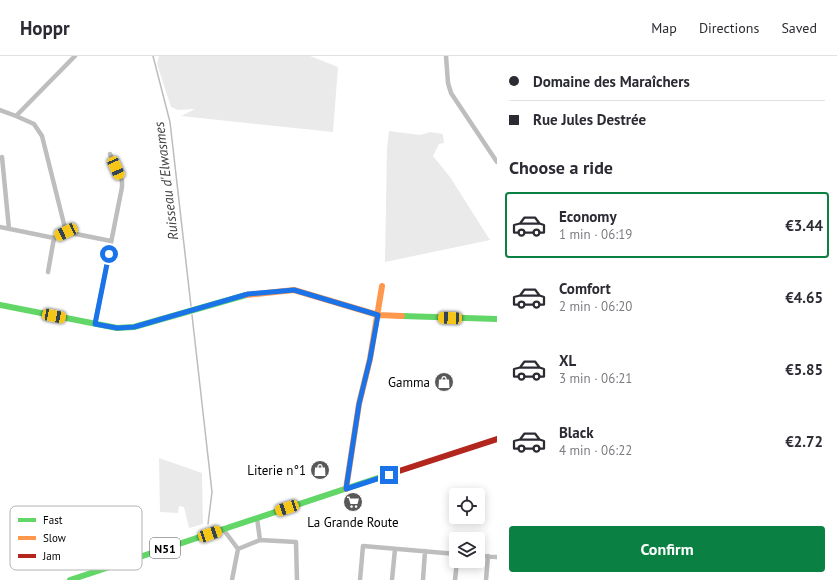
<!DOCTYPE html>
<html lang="en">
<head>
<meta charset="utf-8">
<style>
  :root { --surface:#fff; --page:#f2f2f3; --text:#2b2b33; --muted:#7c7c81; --line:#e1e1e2; --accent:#0b8043 }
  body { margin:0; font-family:"PT Sans",sans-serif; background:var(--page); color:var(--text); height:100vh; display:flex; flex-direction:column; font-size:15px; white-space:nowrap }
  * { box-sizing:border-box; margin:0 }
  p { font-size:13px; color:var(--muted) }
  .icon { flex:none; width:22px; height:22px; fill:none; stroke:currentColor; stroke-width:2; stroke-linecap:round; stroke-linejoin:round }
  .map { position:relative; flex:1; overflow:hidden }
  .details { display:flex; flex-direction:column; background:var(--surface); width:340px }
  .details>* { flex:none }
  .top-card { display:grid; align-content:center; height:88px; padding:0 12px; background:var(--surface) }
  .tools { position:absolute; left:449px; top:432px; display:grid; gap:8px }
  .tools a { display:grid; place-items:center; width:36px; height:36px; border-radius:4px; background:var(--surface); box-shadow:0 2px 10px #0003; font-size:20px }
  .end { position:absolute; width:18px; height:18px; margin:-9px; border:5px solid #1a73e8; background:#fff; box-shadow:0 0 0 2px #fff }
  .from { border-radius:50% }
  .car { position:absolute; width:12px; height:24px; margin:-12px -6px; border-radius:5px; box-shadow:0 0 3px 1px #0007; background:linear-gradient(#f5c518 24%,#345 0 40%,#f5c518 0 76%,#345 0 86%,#f5c518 0) }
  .top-card b { display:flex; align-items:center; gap:14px; height:38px; font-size:15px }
  .top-card b+b { border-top:1px solid var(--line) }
  .top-card i { width:10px; height:10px; background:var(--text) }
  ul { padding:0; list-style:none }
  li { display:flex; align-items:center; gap:12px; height:66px; margin:0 8px 6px; padding:0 4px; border:2px solid transparent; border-radius:4px }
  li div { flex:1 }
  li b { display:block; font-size:15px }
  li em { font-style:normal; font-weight:700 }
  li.on { border-color:var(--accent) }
  li>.icon { width:36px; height:36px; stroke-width:1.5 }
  h2 { padding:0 12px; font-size:18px; line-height:48px }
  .primary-button { display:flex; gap:8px; margin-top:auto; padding:8px 12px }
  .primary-button a { flex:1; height:46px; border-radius:4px; background:var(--accent); color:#fff; font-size:16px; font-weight:700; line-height:46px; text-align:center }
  header { display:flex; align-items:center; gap:24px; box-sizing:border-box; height:56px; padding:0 20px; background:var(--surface); border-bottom:1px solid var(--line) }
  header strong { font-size:19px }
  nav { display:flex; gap:22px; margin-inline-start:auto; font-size:14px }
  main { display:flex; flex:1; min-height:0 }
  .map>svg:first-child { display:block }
  .green { fill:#eaeaea }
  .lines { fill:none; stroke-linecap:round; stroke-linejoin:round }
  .stream { stroke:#bcbcbc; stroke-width:1.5 }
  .street { stroke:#bebebe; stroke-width:4.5 }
  .fast { stroke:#63d668; stroke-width:6 }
  .slow { stroke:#ff974d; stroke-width:6 }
  .jam { stroke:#b3261e; stroke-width:6 }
  .route { stroke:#1a73e8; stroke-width:5 }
  .labels { text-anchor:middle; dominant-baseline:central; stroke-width:3.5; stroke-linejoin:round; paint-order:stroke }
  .shield { fill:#fff; stroke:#4c4c4c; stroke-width:1 }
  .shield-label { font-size:12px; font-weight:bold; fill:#000 }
  .poi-label { font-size:13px; fill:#000; stroke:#fff; text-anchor:end }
  .water-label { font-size:14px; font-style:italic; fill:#414141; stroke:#fff }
  .key { fill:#fff; stroke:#b2b2b2; stroke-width:1 }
  .key-label { font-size:11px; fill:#000 }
</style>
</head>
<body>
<header>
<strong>Hoppr</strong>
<nav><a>Map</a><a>Directions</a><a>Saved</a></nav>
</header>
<main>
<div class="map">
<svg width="497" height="524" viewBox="0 0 497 524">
  <rect width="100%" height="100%" fill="#fff"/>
  <path class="green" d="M 159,0 L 310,0 L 338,11 L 333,76 L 181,60 L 195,53 L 178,54 L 171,51 L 157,8 Z
    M 389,75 L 420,79 L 430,76 L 443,78 L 444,87 L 439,88 L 433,100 L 450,121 L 490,184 L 385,206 L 387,92 Z
    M 159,402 L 202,417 L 203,468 L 189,472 L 184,451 L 179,450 L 178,457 L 160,456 Z"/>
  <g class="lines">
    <path class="stream" d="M 153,0 L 170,66 L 191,250
      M 192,259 L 212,436 L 208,468"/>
    <path class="street" d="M 446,0 L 448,27 L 451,37 L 497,106
      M 0,54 L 16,60 L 75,0
      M 16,60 L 34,68 L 42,80 L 66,176
      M 2,101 L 9,173
      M 0,171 L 54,182 L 66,176 L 111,185
      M 48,216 L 54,182
      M 95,268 L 122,131 L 122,125 L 110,98
      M 257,462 L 260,484
      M 223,473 L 238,493
      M 238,493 L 260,484 L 296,486 L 297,524
      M 478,500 L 497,501
      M 232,524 L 238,493
      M 360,524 L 363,490 L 456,498
      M 392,524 L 395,493
      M 423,524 L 425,495
      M 455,524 L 457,505
      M 486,524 L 488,500"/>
    <path class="fast" d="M 0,249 L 117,272 L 134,271 L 246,239
      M 402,260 L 497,263
      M 70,524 L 396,416"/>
    <path class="slow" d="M 246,239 L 294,234 L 378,259 L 402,260
      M 346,433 L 359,348 L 370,303 L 382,230"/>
    <path class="jam" d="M 396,416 L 497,383"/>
  </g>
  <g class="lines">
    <path class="route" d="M 109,198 L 95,268 L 117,272 L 134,271 L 248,238 L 294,234 L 378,259 L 370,303 L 359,348 L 346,433 L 389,419"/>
  </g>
  <defs>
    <g id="shop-disc" transform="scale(1)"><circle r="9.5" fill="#595959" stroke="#fff"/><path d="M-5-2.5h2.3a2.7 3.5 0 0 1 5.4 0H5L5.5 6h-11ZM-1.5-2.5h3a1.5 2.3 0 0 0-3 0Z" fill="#fff"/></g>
    <g id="supermarket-disc" transform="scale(1)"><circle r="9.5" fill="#595959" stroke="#fff"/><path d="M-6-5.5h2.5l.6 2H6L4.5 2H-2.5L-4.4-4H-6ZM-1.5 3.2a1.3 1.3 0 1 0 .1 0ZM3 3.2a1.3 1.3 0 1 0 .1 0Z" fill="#fff"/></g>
  </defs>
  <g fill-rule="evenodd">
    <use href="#shop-disc" x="444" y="326"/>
    <use href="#shop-disc" x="320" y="414"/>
    <use href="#supermarket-disc" x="353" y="446"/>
  </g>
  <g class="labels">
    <rect class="shield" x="150" y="482" width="30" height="20" rx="3"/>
    <g class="shield-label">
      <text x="165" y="492">N51</text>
    </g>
    <g class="poi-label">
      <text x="430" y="326">Gamma</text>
      <text x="306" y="414">Literie n°1</text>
      <text x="353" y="466" text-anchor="middle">La Grande Route</text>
    </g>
    <g class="water-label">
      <text transform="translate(166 125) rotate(-97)">Ruisseau d'Elwasmes</text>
    </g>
  </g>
  <rect x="10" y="450" width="132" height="64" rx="6" class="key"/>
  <rect x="18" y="462" width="18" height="4" fill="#63d668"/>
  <rect x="18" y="480" width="18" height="4" fill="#ff974d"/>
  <rect x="18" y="498" width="18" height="4" fill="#b3261e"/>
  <g class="key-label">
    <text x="43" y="468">Fast</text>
    <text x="43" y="486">Slow</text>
    <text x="43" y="504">Jam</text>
  </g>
</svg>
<div class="tools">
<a><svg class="icon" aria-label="locate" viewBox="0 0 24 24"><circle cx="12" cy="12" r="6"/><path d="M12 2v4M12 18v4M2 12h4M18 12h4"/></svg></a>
<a><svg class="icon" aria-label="layers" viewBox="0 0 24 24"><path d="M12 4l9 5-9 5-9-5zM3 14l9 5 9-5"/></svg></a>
</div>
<i class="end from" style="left:109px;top:198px"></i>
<i class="end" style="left:389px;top:419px"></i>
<i class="car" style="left:116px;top:112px;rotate:156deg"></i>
<i class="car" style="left:66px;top:176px;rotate:245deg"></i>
<i class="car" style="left:54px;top:260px;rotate:101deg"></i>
<i class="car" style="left:450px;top:262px;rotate:272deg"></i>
<i class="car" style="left:287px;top:452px;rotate:252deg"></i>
<i class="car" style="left:210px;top:478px;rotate:71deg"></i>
</div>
<section class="details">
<div class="top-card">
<b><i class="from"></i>Domaine des Maraîchers</b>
<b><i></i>Rue Jules Destrée</b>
</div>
<h2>Choose a ride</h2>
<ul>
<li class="on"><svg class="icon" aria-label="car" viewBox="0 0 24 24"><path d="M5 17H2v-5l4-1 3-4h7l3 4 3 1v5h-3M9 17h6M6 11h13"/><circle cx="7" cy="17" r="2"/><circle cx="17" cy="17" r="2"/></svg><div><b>Economy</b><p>1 min · 06:19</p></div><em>€3.44</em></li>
<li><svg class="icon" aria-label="car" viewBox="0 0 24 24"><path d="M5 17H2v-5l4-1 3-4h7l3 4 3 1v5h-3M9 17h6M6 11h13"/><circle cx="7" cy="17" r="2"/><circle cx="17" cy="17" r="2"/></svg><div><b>Comfort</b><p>2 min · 06:20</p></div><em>€4.65</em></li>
<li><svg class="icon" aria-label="car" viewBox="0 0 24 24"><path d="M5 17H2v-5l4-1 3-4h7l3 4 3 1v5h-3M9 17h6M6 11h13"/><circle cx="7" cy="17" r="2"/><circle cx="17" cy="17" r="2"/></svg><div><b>XL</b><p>3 min · 06:21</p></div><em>€5.85</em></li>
<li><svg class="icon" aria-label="car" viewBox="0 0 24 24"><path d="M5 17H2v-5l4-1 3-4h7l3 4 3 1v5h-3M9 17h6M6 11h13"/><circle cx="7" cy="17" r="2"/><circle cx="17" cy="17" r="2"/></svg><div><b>Black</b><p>4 min · 06:22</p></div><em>€2.72</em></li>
</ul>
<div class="primary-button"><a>Confirm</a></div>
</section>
</main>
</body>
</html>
